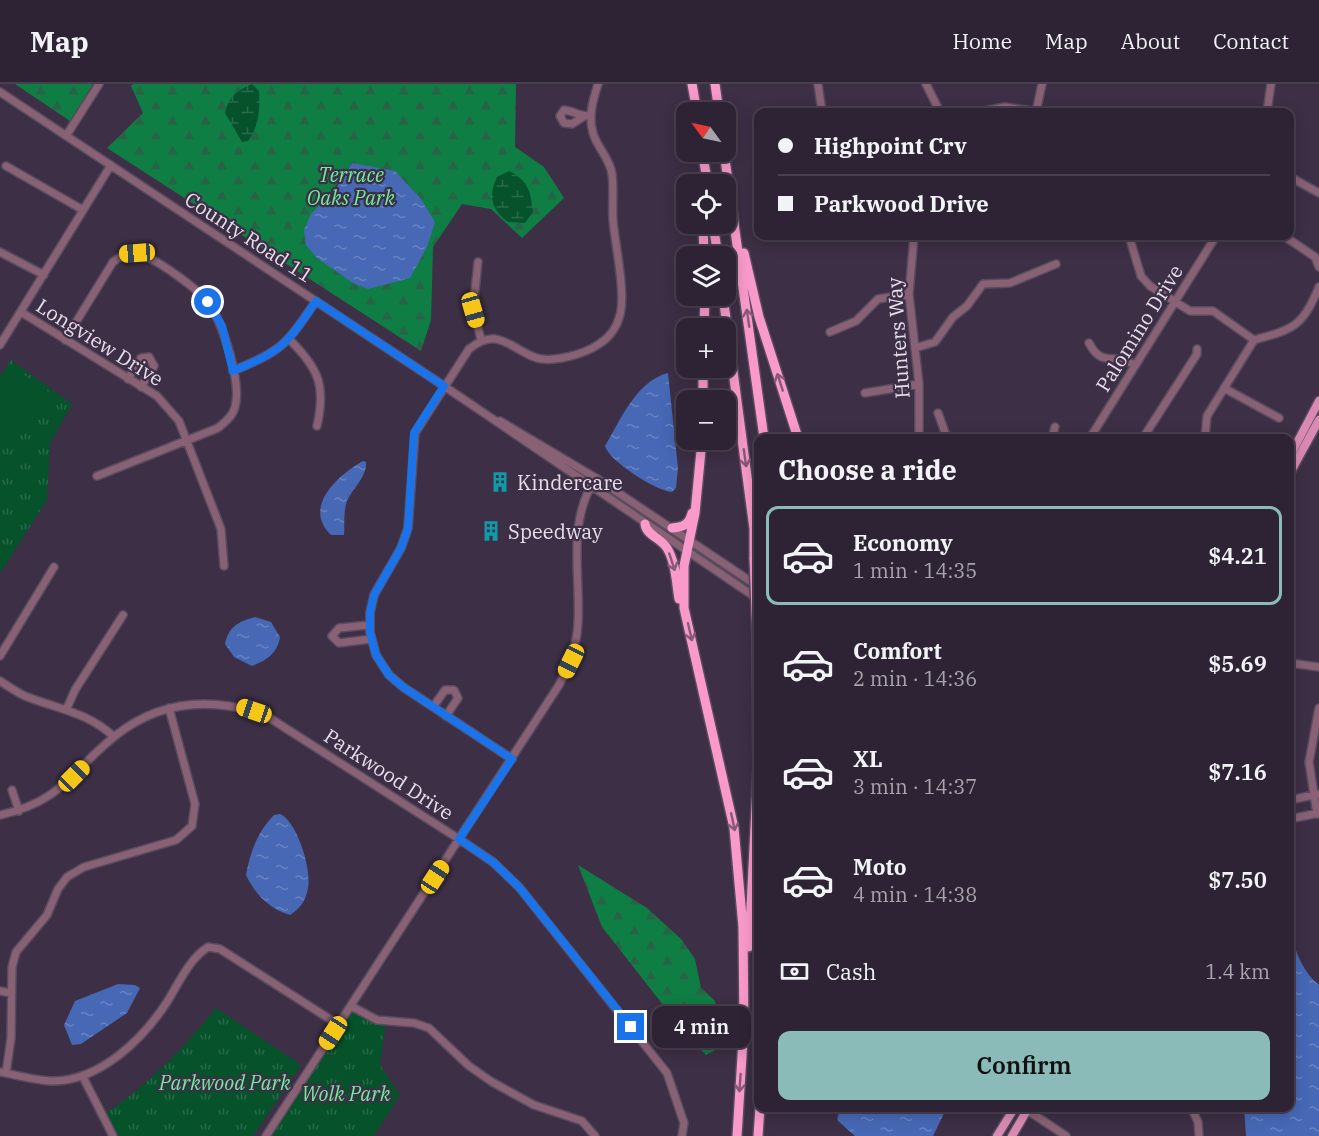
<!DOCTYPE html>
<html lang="en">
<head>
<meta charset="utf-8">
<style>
  :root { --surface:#2e2334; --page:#362b3c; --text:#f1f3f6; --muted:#a7a4ac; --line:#49404f; --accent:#8bbbb9 }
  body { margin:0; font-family:"IBM Plex Serif",serif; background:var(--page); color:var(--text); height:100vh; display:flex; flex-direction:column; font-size:22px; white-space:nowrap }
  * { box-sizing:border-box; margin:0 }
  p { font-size:20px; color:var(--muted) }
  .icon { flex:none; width:33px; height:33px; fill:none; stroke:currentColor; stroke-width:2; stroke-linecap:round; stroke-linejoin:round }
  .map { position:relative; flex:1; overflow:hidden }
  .details { position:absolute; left:754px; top:350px; width:540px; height:678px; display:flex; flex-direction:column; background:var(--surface); border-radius:12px; box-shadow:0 3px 15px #0003,0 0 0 2px var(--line) }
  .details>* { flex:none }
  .top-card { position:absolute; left:754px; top:24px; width:540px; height:132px; border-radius:12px; box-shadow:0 3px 15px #0003,0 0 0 2px var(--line); display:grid; align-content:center; height:132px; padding:0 24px; background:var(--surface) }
  .needle { width:39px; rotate:303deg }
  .fabs { position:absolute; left:676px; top:18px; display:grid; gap:12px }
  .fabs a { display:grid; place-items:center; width:60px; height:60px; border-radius:12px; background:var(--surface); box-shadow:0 3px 15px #0003,0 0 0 2px var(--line); font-size:30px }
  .end { position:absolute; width:27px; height:27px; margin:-14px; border:8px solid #1a73e8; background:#fff; box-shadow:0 0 0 3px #fff }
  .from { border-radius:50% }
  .bubble { position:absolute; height:42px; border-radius:12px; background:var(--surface); box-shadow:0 3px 15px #0003,0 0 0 2px var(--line); font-size:20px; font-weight:600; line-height:42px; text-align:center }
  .car { position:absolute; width:18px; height:36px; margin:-18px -9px; border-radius:8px; box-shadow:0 0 4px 2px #0007; background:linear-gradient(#f5c518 24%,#345 0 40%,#f5c518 0 76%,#345 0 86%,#f5c518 0) }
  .top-card b { display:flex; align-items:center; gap:21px; height:57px; font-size:22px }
  .top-card b+b { border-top:2px solid var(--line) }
  .top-card i { width:15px; height:15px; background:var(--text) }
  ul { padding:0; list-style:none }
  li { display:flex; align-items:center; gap:18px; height:99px; margin:0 12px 9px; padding:0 12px; border:3px solid transparent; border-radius:12px }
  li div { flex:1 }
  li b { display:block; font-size:22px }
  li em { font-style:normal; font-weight:600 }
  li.active { border-color:var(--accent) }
  li>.icon { width:54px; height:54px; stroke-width:1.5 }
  h2 { padding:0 24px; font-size:27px; line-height:72px }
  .pay { display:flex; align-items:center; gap:15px; height:66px; padding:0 24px; font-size:22px }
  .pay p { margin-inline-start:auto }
  .cta { display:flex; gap:12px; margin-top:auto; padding:12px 24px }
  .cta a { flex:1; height:69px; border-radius:12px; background:var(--accent); color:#111; font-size:24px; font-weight:600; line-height:69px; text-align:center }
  header { display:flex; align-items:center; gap:36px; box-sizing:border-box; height:84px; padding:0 30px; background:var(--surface); border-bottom:2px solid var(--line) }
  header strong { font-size:28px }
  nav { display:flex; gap:33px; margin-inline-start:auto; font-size:21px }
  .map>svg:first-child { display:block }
  .grass { fill:url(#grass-tufts) }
  .forest { fill:url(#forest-firs); fill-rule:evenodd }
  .wetland { fill:url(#wetland-marsh) }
  .pitch { fill:#05522b }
  .water { fill:url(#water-ripples) }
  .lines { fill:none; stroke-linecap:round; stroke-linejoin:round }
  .minor-casing { stroke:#584b60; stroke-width:10 }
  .major-casing { stroke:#584b60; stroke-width:11 }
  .highway-casing { stroke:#584b60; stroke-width:12 }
  .minor { stroke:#896174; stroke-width:7 }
  .major { stroke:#da8ab2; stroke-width:8 }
  .highway { stroke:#f99aca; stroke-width:9 }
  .highway-bridge-casing { stroke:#584b60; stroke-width:12; stroke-linecap:butt }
  .highway-bridge { stroke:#f99aca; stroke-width:9 }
  .oneway { stroke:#885a7a }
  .route { stroke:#1a73e8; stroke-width:8 }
  .labels { text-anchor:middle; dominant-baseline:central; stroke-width:4.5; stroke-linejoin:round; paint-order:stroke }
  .park-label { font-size:20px; font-style:italic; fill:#6fec9d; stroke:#3d2f45 }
  .street-label { font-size:20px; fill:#e7deec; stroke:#3d2f45 }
  .poi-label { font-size:20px; fill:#e7deec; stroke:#3d2f45; text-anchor:start }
</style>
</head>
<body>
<header>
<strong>Map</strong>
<nav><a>Home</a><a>Map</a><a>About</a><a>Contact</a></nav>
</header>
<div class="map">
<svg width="1319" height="1052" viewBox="0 0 1319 1052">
  <defs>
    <pattern id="grass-tufts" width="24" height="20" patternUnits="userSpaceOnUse" patternTransform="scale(1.5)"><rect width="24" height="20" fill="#05522b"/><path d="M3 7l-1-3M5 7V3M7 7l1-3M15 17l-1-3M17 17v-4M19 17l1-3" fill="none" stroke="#296a4a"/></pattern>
    <pattern id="forest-firs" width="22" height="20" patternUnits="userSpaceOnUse" patternTransform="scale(1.5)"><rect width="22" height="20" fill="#0f7e44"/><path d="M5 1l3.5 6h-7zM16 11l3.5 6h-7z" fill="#276345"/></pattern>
    <pattern id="wetland-marsh" width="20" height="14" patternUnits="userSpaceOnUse" patternTransform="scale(1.5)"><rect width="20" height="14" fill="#05522b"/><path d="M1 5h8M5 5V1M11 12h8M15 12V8" fill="none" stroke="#296a4a"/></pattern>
    <pattern id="water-ripples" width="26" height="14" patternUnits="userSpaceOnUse" patternTransform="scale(1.5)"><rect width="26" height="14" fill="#4668b5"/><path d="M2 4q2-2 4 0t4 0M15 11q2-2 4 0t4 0" fill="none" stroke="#6a84c3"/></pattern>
  </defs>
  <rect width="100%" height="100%" fill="#3d2f45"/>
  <path class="grass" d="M 11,276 L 72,320 L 50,359 L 47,416 L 0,489 L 0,292 Z
    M 351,922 L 386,937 L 380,981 L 400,1011 L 374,1052 L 266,1052 Z
    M 216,924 L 301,981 L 253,1052 L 117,1052 L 105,1030 C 149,1000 183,965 216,924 Z"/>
  <path class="forest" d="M 15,0 L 93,0 L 70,37 Z
    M 133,0 L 516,0 L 515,63 L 544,83 L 564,114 L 522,154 L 491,125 L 462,120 L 433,163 L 431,236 L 421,267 L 107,64 L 143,29 L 131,2 ZM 352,79 L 366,83 L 353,199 L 339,188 L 325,117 Z
    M 578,781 L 647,824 L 682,856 L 695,875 L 701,904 L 715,917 L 719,939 L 715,966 L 706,971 L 693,959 L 602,843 Z"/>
  <path class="wetland" d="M 252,0 L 259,7 C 260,26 259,42 248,57 L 242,58 L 225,29 C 229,12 237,7 252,0 Z
    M 509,87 C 528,96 531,108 533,128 L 525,139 L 508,138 C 491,125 488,112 497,93 Z"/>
  <path class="pitch" d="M 17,286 L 59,315 C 39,334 29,343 0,341 L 0,300 L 8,287 Z"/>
  <path class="water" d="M 352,79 L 395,87 L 421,115 L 435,138 L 427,163 L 410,194 L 368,205 L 353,199 L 317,174 L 306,161 L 304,146 L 311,130 L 336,104 Z
    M 668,289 L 678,384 L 676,404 L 672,408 C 656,407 609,377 605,362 C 620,337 636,297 668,289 Z
    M 363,377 L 366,378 C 367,393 353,404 347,417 C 343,428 345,440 344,451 L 331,451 C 302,423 338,391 363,377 Z
    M 255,533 L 271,538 L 280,553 C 277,570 267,576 252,582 L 234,573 L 225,560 C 229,542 238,538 255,533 Z
    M 280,730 C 297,737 312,786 308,804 C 306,816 301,824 290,831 C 269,825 255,810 246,791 C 250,768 258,747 274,731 Z
    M 1290,851 C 1297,870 1303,888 1319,901 L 1319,1052 L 1246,1052 L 1244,1023 L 1290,1023 Z
    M 118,900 L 135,901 L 140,904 L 127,929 L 81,960 L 72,961 L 64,941 L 75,917 Z
    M 841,1023 L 947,1023 L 933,1052 L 855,1052 L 837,1036 Z"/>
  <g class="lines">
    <g class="minor-casing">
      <path id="minor" d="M 818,0 L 822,28
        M 926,0 L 940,28
        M 0,8 L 444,302 L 758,515
        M 980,28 L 1005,23 L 1038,28
        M 1036,28 L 1042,0
        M 1267,28 L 1271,0
        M 583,33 L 572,40 L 564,39 L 560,32 L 564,26 C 574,27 581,33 591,32
        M 66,52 L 99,0
        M 6,82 L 83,126
        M 1290,93 L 1319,109
        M 914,152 L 909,210 L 919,300 L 919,354
        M 1129,152 L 1141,192 L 1150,202 L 1190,227 L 1213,227 L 1254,256
        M 1284,152 L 1315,173 L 1319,183
        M 0,168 L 44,191
        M 478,178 L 473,226 L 481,255
        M 21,228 L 157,312 L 179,337 L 221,445 L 224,482
        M 830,248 L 856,237 L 878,215 L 909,210
        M 65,256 L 113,178 C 121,172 128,167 138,170 C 155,173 201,207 210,221 C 223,241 242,299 235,323 C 233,332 225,338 218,344 L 97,392
        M 290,256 C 319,285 326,302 317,342
        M 1254,256 C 1294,245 1302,243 1319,203
        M 1089,259 C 1103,285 1112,267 1135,281
        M 0,261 L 111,81
        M 915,264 L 935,258 L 953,233 L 967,222 L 983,200 L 1010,199 L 1056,180
        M 233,287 C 283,266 286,261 316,217
        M 128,295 L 141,274 L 149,273 L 154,282 L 141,303
        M 1224,304 L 1279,334
        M 865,309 L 919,300
        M 938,329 L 947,354
        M 500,337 L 596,394 L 756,501
        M 1052,354 L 1055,343
        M 1090,354 L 1216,152
        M 1143,354 L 1197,270 L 1197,265
        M 1205,354 L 1207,332 L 1254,256
        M 369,541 L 339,544 L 332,552 L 339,559 L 371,555
        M 0,572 L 54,483
        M 1290,579 L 1319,583
        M 0,597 C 8,602 16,608 25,612 C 57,625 88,628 114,653
        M 433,623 L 445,606 L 454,606 L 458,614 L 446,632
        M 67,624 L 75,606 L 123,531
        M 512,675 L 403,603 L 389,591 L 376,571 L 370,548 L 370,529 L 374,511 L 401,464 L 408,444 L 415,349 L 469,265 C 498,243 507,262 534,273 C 550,280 585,270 599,260 C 609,254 617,243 620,231 C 626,208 615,161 613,136 C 612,121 614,105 612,90 C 610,74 597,64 593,49 C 588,32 593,16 598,0
        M 12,706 L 19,727
        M 1290,716 L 1319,710
        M 1317,730 L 1309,678 L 1319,624
        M 0,731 C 63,717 70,688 115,652 C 160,616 212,613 265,631 L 459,755 L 493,778 L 519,803 L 667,989 L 684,1039 L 682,1052
        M 1290,735 L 1319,729
        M 0,907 L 11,909
        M 351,922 L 377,936 L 414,939 L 429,944 L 469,982 L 492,998 L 534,1021 L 582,1037 L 595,1052
        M 0,988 C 17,991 37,997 54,997 C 101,996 143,955 167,918 C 179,899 189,875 208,863 L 220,865 L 339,941
        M 6,989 L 11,954 L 12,883 L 16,868 L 47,831 L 58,805 L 67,793 L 84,783 L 176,756 L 192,742 L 195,720 L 169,624
        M 83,993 L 113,1052
        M 1191,1023 L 1198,1038 L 1199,1052
        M 1027,1026 L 1066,1052
        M 266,1052 L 559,601 C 569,582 577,561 578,539 C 581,491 566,438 596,394"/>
    </g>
    <g class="major-casing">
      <path id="major" d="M 1290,372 L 1319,317
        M 1290,389 L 1319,336
        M 997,1052 L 1015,1023
        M 1012,1052 L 1029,1023"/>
    </g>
    <g class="highway-casing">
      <path id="highway" d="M 692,0 L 697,28
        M 715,0 L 719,28
        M 702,68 L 708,100
        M 724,68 L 764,354
        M 703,140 L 704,172
        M 713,140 L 718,172
        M 744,169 L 759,233 L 798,354
        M 723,212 L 754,445 L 754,475
        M 704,244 L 705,212
        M 703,316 L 703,284
        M 702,356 L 695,429 L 684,482 L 684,524 L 734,744 L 743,843 L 744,945
        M 645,440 C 646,451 661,454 667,464 C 676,479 676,498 679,515
        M 672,444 C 683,443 689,441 692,429
        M 749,863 L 758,682 L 757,554
        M 737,1052 L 744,940
        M 758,1052 L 760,1023"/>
    </g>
    <use href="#minor" class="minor"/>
    <use href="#major" class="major"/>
    <use href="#highway" class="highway"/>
    <g class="highway-bridge-casing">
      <path id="highway-bridge" d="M 754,475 L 757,554"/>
    </g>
    <use href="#highway-bridge" class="highway-bridge"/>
  </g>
  <defs><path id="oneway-shaft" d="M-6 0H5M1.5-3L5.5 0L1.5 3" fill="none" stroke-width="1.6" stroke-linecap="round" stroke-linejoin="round" transform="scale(1.5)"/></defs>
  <g class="oneway">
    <use href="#oneway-shaft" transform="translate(748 234) rotate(-98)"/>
    <use href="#oneway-shaft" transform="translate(780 298) rotate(-108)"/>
    <use href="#oneway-shaft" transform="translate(745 374) rotate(82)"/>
    <use href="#oneway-shaft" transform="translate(672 478) rotate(72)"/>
    <use href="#oneway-shaft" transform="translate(690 548) rotate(77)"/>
    <use href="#oneway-shaft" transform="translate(733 738) rotate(78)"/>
    <use href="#oneway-shaft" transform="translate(740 999) rotate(94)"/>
  </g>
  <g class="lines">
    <path class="route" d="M 208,218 L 222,242 L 233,287 C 283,266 286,261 316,217 L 444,302 L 414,349 L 408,444 L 401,464 L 374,511 L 370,529 L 370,548 L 376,571 L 389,591 L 403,603 L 512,675 L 459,755 L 493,778 L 519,803 L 631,943"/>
  </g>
  <defs>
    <g id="building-bare" transform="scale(1.62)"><path d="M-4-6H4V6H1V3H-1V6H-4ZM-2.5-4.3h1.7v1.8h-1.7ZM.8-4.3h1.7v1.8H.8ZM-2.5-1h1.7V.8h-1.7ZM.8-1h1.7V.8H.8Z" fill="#0f9aa8" stroke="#3d2f45" stroke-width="2.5" paint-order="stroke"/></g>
  </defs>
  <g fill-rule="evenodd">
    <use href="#building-bare" x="500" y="398"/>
    <use href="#building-bare" x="491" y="447"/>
  </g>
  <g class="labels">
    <g class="park-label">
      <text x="351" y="90">Terrace<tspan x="351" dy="23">Oaks Park</tspan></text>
      <text x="225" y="998">Parkwood Park</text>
      <text x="346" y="1009">Wolk Park</text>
    </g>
    <g class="street-label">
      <text transform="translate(249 153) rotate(33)">County Road 11</text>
      <text transform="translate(1139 244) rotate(-58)">Palomino Drive</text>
      <text transform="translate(898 254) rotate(-94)">Hunters Way</text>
      <text transform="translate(100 258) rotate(32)">Longview Drive</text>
      <text transform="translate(389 690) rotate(33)">Parkwood Drive</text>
    </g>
    <g class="poi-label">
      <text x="517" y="398">Kindercare</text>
      <text x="508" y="447">Speedway</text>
    </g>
  </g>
</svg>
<div class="fabs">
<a><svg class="needle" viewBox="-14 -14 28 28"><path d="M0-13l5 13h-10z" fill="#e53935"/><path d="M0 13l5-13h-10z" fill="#a7a4ac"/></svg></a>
<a><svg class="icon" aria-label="locate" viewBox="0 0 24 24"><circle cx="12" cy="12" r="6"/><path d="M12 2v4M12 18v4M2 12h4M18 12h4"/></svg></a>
<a><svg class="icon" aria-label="layers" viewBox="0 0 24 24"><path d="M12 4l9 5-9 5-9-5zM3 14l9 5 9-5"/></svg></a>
<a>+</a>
<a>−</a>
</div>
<i class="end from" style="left:208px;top:218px"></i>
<i class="end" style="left:631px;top:943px"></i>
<div class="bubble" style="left:652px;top:922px;width:99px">4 min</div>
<i class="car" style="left:137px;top:169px;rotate:266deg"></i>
<i class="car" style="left:473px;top:226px;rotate:164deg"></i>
<i class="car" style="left:571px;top:577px;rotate:206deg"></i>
<i class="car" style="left:254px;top:627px;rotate:289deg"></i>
<i class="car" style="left:74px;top:692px;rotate:45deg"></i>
<i class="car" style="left:435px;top:793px;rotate:33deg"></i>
<i class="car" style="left:333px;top:949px;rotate:213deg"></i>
<div class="top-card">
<b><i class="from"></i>Highpoint Crv</b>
<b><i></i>Parkwood Drive</b>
</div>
<section class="details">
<h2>Choose a ride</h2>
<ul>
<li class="active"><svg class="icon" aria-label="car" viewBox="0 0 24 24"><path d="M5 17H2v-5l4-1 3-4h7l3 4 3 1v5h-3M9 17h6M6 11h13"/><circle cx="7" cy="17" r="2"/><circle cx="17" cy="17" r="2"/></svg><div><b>Economy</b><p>1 min · 14:35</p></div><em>$4.21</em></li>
<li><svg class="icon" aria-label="car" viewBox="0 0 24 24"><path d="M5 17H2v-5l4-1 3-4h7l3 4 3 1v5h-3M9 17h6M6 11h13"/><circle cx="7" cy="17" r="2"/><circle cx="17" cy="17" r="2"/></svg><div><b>Comfort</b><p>2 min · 14:36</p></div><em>$5.69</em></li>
<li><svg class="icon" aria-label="car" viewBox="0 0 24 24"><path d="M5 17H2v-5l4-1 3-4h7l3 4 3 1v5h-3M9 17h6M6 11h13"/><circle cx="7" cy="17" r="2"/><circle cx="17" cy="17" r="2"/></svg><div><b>XL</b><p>3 min · 14:37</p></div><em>$7.16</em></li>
<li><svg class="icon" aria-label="car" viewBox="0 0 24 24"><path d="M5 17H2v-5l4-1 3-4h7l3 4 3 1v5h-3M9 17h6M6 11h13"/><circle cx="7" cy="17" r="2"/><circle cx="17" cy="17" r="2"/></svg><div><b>Moto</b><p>4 min · 14:38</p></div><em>$7.50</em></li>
</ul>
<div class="pay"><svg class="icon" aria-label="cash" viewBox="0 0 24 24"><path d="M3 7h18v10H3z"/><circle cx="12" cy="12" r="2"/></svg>Cash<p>1.4 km</p></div>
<div class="cta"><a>Confirm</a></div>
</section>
</div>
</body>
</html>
